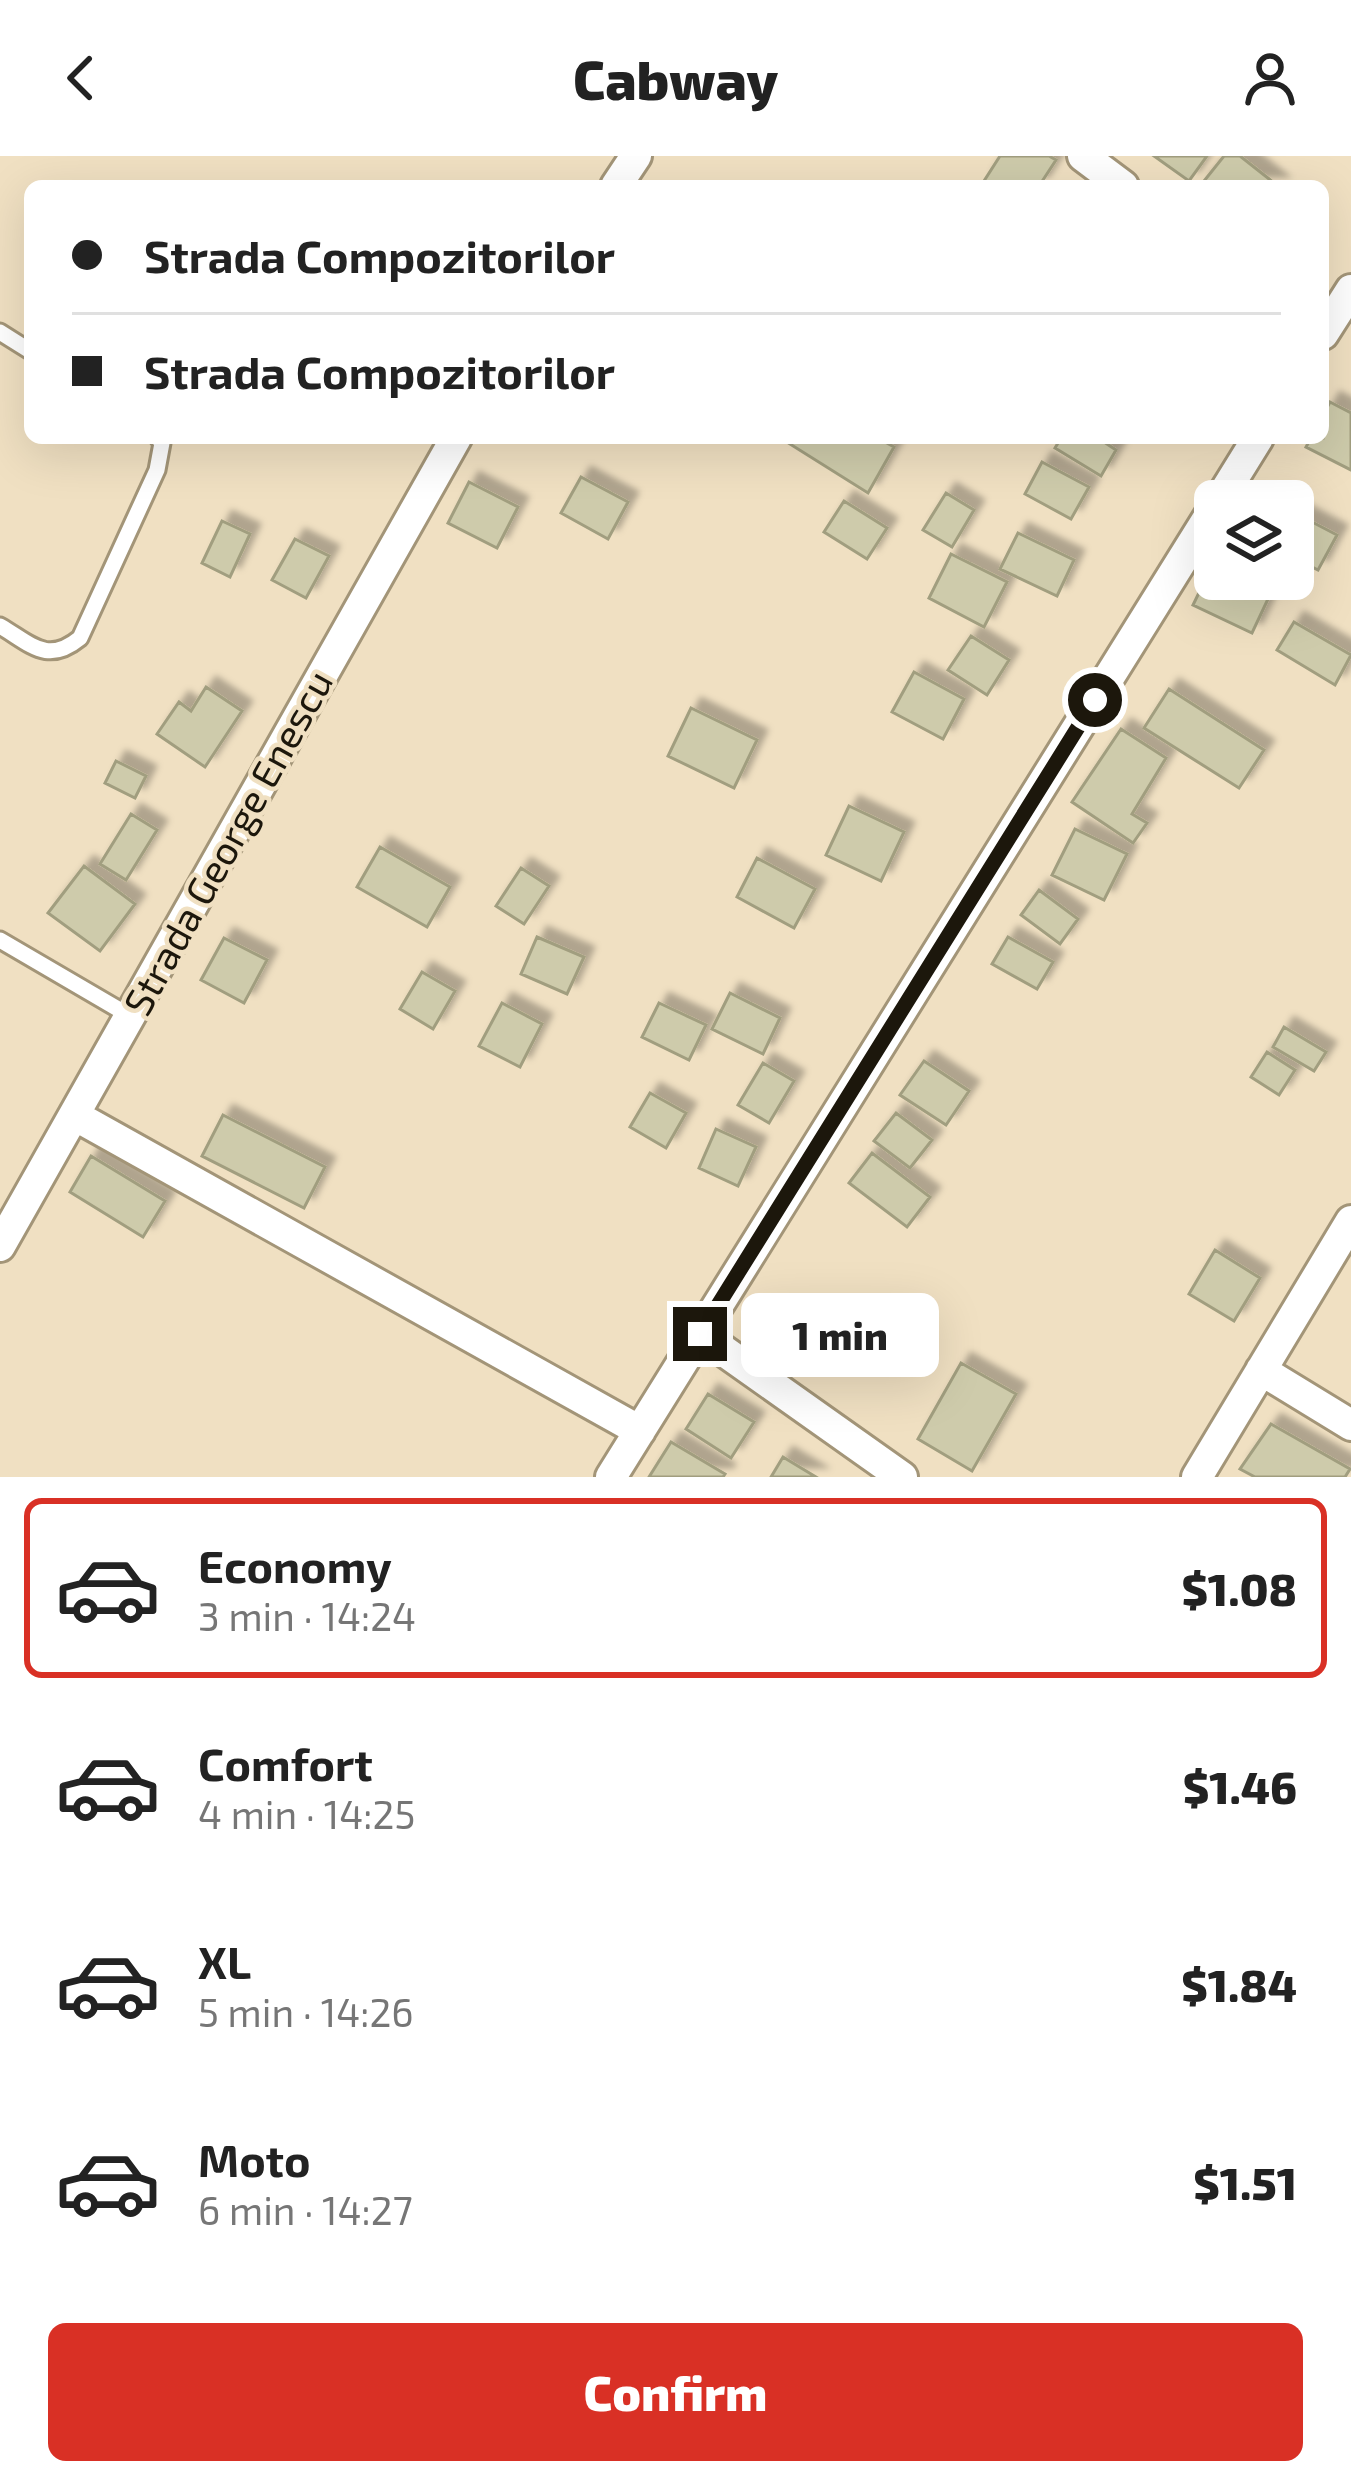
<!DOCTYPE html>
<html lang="en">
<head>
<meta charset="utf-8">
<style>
  :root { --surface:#fff; --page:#f2f2f2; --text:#222; --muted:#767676; --line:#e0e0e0; --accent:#d93025 }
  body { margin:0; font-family:"Exo 2",sans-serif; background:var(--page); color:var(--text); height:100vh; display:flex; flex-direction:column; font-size:45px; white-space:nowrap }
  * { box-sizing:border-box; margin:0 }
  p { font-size:39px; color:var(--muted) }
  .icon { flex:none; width:66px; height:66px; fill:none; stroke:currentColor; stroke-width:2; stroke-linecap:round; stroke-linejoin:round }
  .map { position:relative; height:1321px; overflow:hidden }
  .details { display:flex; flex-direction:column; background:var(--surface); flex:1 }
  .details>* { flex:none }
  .top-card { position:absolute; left:24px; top:24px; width:1305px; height:264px; border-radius:18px; box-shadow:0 12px 48px #0002; display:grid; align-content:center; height:264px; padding:0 48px; background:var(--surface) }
  .controls { position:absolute; left:1194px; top:324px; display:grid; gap:24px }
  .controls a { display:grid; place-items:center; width:120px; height:120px; border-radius:18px; background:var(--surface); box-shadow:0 12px 48px #0002; font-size:60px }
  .end { position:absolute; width:54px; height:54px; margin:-27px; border:15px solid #1c170c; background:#fff; box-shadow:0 0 0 6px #fff }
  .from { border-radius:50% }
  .bubble { position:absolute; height:84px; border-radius:18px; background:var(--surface); box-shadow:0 12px 48px #0002; font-size:39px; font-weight:800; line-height:84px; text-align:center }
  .top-card b { display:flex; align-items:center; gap:42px; height:114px; font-size:45px }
  .top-card b+b { border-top:3px solid var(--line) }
  .top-card i { width:30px; height:30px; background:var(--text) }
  ul { padding:21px 0 0; list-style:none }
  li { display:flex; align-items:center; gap:36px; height:180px; margin:0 24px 18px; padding:0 24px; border:6px solid transparent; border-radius:18px }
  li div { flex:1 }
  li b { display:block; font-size:45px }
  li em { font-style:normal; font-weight:800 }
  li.on { border-color:var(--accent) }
  li>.icon { width:108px; height:108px; stroke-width:1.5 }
  .cta { display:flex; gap:24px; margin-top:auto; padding:24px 48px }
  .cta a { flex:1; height:138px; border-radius:18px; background:var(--accent); color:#fff; font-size:48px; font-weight:800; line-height:138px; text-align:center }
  header { display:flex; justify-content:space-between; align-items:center; height:156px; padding:0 48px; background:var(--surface); font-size:54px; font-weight:800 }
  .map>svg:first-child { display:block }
  .building { fill:#cecbab; stroke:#a19e7f; stroke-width:3; filter:url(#shadow) }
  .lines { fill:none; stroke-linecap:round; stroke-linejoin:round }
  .service-casing { stroke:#a39578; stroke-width:21 }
  .minor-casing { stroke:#a39578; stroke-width:36 }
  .service { stroke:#fff; stroke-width:15 }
  .minor { stroke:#fff; stroke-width:30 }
  .route { stroke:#1c170c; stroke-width:15 }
  .labels { text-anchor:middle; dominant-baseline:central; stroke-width:9; stroke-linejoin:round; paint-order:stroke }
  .street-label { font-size:39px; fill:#1c170c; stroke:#f0e0c2 }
</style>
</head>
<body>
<header><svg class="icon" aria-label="back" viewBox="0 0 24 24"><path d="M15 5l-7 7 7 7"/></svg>Cabway<svg class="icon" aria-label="person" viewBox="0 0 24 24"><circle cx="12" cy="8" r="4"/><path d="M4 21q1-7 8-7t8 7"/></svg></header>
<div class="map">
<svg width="1351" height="1321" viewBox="0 0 1351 1321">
  <defs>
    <filter id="shadow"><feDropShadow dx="10" dy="-10" stdDeviation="3" flood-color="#0004"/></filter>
  </defs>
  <rect width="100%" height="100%" fill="#f0e0c2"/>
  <path class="building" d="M 1000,0 L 1049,0 L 1056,4 L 1039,30 L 993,30 L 984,25 Z
    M 1154,0 L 1207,0 L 1189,25 Z
    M 1224,0 L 1240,0 L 1278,30 L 1200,30 Z
    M 1330,246 L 1351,257 L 1351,314 L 1306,291 L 1311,282 L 1323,282 L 1323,259 Z
    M 878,282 L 894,291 L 868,337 L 782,283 Z
    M 1061,282 L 1098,282 L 1116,294 L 1101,320 L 1055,292 Z
    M 1042,306 L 1089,331 L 1071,363 L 1025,338 Z
    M 581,321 L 628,346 L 608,383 L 561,357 Z
    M 469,326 L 518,351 L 497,392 L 448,367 Z
    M 946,337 L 974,354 L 952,391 L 923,374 Z
    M 844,345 L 887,372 L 867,403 L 824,376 Z
    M 1293,356 L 1337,379 L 1318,414 L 1293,401 Z
    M 222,365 L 250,378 L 230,421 L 202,407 Z
    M 1018,377 L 1074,404 L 1057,440 L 1000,413 Z
    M 295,383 L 329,400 L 306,442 L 272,424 Z
    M 951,398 L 1007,426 L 984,471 L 929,442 Z
    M 1209,416 L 1215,423 L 1224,423 L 1268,443 L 1252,477 L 1193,449 Z
    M 1294,466 L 1351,499 L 1335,529 L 1277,494 Z
    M 971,480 L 1009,504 L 987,539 L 948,514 Z
    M 914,516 L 964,543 L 943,583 L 892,556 Z
    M 206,531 L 242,555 L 205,611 L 157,578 L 179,546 L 191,555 Z
    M 1169,533 L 1264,594 L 1239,632 L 1144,572 Z
    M 691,552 L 757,584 L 734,632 L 668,600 Z
    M 1121,573 L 1166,602 L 1132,658 L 1147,667 L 1133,687 L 1072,646 Z
    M 116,605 L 146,620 L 135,642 L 105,627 Z
    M 849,650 L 904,676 L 881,725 L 826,699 Z
    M 131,658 L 157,674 L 126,724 L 100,708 Z
    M 1075,673 L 1127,698 L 1104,744 L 1052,719 Z
    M 380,691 L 450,731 L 427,771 L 357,731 Z
    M 757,702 L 815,733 L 794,772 L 737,741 Z
    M 84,710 L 135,748 L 100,795 L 48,757 Z
    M 521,712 L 549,730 L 524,768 L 496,750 Z
    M 1039,734 L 1078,763 L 1060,788 L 1021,759 Z
    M 537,781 L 584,801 L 567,838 L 521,818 Z
    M 1008,781 L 1053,806 L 1037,833 L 992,808 Z
    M 224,782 L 267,804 L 244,847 L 201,824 Z
    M 422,816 L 455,835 L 433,873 L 400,853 Z
    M 730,837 L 780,862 L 763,898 L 712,873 Z
    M 502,847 L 542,868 L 520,911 L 479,890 Z
    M 659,847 L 706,869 L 689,904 L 642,881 Z
    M 1284,871 L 1326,896 L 1314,915 L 1273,891 Z
    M 1267,896 L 1295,914 L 1279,939 L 1251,921 Z
    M 924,905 L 969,935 L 946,969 L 900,939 Z
    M 763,907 L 794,925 L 769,967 L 738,949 Z
    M 650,937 L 686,957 L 666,992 L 630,971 Z
    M 896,957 L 932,984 L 910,1012 L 874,985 Z
    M 223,959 L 325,1011 L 304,1052 L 202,1000 Z
    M 716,973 L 756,991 L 738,1030 L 699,1012 Z
    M 872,997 L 930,1041 L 907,1071 L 849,1027 Z
    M 91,1000 L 165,1045 L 143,1081 L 70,1036 Z
    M 1215,1094 L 1260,1122 L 1234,1165 L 1189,1138 Z
    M 961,1207 L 1016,1238 L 972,1315 L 918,1283 Z
    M 708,1238 L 754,1266 L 731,1302 L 686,1273 Z
    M 1271,1268 L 1350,1313 L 1345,1321 L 1255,1321 L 1240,1313 Z
    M 671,1286 L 725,1318 L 723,1321 L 649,1321 Z
    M 783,1301 L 816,1321 L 771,1321 Z"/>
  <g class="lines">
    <g class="service-casing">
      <path id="service" d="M 0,176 L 30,195
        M 0,470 C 31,488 47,509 80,482 L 157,314 L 162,287 L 158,282
        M 0,784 L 130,860"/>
    </g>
    <g class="minor-casing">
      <path id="minor" d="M 1083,0 L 1123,30
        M 616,30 L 636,0
        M 1323,178 L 1351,134
        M 1219,345 L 1258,282
        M 74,959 L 640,1275
        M 0,1090 L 456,282
        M 700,1178 L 902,1321
        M 1261,1214 L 1351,1269
        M 611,1321 L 1215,351
        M 1197,1321 L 1351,1065"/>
    </g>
    <use href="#service" class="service"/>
    <use href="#minor" class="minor"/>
  </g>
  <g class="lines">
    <path class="route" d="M 700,1178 L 1095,544"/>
  </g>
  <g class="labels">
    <g class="street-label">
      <text transform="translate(227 686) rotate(-61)">Strada George Enescu</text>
    </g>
  </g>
</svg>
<div class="controls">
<a><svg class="icon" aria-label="layers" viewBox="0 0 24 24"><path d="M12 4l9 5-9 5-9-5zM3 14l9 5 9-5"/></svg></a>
</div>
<i class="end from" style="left:1095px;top:544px"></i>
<i class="end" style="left:700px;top:1178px"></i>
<div class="bubble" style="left:741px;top:1137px;width:198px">1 min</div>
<div class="top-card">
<b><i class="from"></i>Strada Compozitorilor</b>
<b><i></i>Strada Compozitorilor</b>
</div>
</div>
<section class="details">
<ul>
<li class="on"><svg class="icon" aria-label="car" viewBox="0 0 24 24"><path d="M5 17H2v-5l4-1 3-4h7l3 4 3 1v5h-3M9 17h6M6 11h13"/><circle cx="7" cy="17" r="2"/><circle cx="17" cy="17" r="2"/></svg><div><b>Economy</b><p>3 min · 14:24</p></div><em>$1.08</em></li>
<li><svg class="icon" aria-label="car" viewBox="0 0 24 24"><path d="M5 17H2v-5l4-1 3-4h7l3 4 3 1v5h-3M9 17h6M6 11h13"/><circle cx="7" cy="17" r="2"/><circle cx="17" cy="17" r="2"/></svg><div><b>Comfort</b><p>4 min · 14:25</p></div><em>$1.46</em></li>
<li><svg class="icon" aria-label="car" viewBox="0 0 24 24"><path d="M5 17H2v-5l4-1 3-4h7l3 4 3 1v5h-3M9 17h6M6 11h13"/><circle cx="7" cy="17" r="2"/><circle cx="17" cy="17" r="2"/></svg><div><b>XL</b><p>5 min · 14:26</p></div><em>$1.84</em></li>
<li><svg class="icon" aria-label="car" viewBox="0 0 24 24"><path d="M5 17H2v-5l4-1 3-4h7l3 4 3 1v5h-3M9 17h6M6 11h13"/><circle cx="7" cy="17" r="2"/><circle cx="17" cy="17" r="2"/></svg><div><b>Moto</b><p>6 min · 14:27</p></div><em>$1.51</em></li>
</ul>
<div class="cta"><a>Confirm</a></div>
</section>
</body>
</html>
